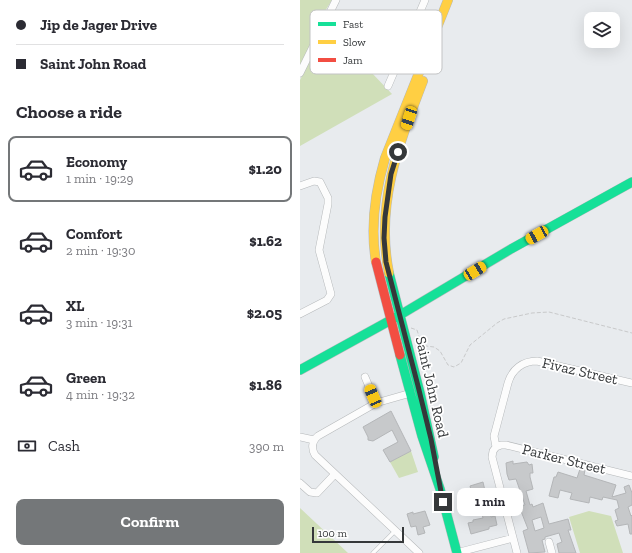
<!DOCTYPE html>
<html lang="en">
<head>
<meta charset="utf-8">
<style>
  :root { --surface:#fff; --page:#f2f2f3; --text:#2b2b33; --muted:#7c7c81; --line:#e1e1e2; --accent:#747779 }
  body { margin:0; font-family:"Zilla Slab",serif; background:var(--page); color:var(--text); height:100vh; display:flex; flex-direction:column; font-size:15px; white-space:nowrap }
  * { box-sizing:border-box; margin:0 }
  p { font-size:13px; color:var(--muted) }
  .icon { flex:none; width:22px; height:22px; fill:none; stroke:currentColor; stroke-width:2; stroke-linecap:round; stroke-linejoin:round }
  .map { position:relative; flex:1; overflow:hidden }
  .drawer { display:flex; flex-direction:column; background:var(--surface); width:300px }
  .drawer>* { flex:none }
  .banner { display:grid; align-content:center; height:88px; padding:0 16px; background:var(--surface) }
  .controls { position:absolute; left:284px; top:12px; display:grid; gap:8px }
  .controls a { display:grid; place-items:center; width:36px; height:36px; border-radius:8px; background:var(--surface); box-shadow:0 4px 16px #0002; font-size:20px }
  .scale { position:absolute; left:12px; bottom:10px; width:92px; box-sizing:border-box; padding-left:4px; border:2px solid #35383a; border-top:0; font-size:11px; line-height:14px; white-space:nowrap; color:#35383a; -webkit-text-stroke:3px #fff; paint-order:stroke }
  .end { position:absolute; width:18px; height:18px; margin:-9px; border:5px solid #35383a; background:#fff; box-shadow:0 0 0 2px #fff }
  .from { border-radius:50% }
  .bubble { position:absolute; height:28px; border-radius:8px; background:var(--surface); box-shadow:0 4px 16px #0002; font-size:13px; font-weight:800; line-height:28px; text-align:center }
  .car { position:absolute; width:12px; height:24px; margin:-12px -6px; border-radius:5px; box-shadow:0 0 3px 1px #0007; background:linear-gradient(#f5c518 24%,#345 0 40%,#f5c518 0 76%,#345 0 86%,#f5c518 0) }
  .banner b { display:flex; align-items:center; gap:14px; height:38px; font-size:15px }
  .banner b+b { border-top:1px solid var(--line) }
  .banner i { width:10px; height:10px; background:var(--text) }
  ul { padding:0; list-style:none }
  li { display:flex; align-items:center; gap:12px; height:66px; margin:0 8px 6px; padding:0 8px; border:2px solid transparent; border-radius:8px }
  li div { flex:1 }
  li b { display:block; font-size:15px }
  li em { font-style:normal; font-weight:800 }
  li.current { border-color:var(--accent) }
  li>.icon { width:36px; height:36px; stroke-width:1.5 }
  h2 { padding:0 16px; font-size:18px; line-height:48px }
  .pay { display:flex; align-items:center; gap:10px; height:44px; padding:0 16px; font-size:15px }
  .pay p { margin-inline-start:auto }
  .primary-button { display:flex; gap:8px; margin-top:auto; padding:8px 16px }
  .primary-button a { flex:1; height:46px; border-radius:8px; background:var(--accent); color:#fff; font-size:16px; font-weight:800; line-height:46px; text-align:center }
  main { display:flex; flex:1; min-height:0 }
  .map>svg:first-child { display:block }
  .green { fill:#d0dfb9 }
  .building { fill:#c7c9cb; stroke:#b4b6b8; fill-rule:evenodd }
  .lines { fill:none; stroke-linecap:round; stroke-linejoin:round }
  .lane-casing { stroke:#b5b8ba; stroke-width:4.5 }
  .street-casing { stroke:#b5b8ba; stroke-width:8 }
  .fast-casing { stroke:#b5b8ba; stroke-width:10 }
  .slow-casing { stroke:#b5b8ba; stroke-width:10 }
  .jam-casing { stroke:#b5b8ba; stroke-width:10 }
  .path { stroke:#c8c9ca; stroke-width:1; stroke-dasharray:4 2; stroke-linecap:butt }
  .lane { stroke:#fcfcfc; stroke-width:3.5 }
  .street { stroke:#fcfcfc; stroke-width:7 }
  .fast { stroke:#16e098; stroke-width:9 }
  .slow { stroke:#ffcf43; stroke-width:9 }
  .jam { stroke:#f24e42; stroke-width:9 }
  .route { stroke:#35383a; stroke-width:5 }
  .labels { text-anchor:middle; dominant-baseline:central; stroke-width:3.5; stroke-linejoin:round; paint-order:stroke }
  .street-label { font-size:15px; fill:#35383a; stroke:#fff }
  .key { fill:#fff; stroke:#c2c3c4; stroke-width:1 }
  .key-label { font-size:11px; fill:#35383a }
</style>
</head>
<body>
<main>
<section class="drawer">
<div class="banner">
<b><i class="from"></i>Jip de Jager Drive</b>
<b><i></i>Saint John Road</b>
</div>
<h2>Choose a ride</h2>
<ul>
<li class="current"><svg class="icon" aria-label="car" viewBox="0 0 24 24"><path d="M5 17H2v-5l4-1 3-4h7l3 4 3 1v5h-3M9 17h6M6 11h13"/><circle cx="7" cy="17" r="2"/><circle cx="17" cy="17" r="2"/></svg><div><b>Economy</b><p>1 min · 19:29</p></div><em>$1.20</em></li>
<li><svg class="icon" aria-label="car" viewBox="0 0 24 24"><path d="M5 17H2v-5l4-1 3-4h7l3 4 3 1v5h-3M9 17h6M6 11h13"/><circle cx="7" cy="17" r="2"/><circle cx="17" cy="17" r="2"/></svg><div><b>Comfort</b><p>2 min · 19:30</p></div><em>$1.62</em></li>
<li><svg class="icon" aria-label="car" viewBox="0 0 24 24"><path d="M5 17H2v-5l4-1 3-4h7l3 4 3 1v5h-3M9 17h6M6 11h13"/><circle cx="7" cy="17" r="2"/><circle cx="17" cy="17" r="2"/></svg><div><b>XL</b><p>3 min · 19:31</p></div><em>$2.05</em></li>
<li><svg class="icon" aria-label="car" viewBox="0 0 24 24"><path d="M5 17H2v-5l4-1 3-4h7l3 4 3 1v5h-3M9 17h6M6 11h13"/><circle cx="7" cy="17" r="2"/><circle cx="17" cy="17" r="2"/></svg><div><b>Green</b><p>4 min · 19:32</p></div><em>$1.86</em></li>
</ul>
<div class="pay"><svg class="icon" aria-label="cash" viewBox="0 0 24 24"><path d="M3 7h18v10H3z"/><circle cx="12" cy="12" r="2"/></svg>Cash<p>390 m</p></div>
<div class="primary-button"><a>Confirm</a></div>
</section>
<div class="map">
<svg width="332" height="553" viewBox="0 0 332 553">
  <rect width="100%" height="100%" fill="#e8ebee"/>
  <path class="green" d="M 0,0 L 32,0 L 25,11 L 0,67 Z
    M 26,25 L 92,94 L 0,146 L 0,80 L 9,62 Z
    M 111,451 L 118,472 L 99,478 L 90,462 Z
    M 0,508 L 48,553 L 0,553 Z
    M 289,511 L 311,516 L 323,553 L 280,553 L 269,517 Z"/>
  <path class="building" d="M 91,411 L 111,451 L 90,462 L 83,450 L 98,442 L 92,430 L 73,441 L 68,440 L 68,437 L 63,427 Z
    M 213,461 L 213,464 L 227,462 L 229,465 L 232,464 L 233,473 L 230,473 L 230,477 L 233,489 L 226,491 L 230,505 L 232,504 L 233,507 L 243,503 L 249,524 L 268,519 L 271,530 L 268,530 L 276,553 L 259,553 L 257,544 L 262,542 L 259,533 L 245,537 L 245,539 L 242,540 L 245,552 L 229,553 L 223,531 L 228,529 L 219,506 L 225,505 L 216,479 L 209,480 L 207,474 L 206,463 ZM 241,517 L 244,528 L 235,531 L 232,520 Z
    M 280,469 L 285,470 L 284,475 L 316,485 L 312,497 L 326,493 L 324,487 L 329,485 L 332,493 L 332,505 L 328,507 L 331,516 L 332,515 L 332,534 L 330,534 L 328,524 L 317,526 L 315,521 L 318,520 L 315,510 L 319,508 L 317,500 L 303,497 L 302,500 L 290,497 L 289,503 L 270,499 L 272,493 L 260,490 L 258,498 L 249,496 L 254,477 L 256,477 L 258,472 L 277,478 Z
    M 183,482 L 191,517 L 195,516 L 197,525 L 189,527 L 189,529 L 171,534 L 168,523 L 173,522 L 173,520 L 183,518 L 179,502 L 174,502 L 170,486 Z
    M 125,511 L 130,525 L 123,527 L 125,533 L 118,535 L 116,526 L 111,527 L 107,514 L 113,512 L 113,514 Z"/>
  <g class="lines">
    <g class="lane-casing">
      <path id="lane" d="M 73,553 L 95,531"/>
    </g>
    <g class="street-casing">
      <path id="street" d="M 0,73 L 36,0
        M 88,86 L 125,0
        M 0,186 L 14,181 L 20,182 L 28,198 L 28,204 L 19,250 L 31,294 L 27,300 L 0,314
        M 65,377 L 76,403
        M 111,393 L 76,403 L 18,436 C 12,441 11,448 15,455 L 119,553
        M 0,437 L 14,440
        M 196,447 L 201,445 L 206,445 L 332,476
        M 0,483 L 10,492 L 17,493 L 35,474
        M 249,542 L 252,553
        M 156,553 L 213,538
        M 217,553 L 192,457 L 193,451 L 196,447 L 194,436 L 208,383 C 212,369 223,361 237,361 L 332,383"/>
    </g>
    <g class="fast-casing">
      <path id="fast" d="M 89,273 L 120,393 L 134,457
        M 100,355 L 122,436 L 140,489 L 157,553
        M 0,370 L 100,315 L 211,249 L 332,182"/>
    </g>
    <g class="slow-casing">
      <path id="slow" d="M 76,262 C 70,227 75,192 85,158 L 148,0
        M 89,273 C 75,204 99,144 123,81"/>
    </g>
    <g class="jam-casing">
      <path id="jam" d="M 76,262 L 100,355"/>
    </g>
    <path class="path" d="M 111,328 L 117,330 L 121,343 L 126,346 L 134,347 L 140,351 L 148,365 L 154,367 L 161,363 L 170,345 L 197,323 L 204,319 L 232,313 L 249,312 L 332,333"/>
    <use href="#lane" class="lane"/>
    <use href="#street" class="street"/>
    <use href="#fast" class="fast"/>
    <use href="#slow" class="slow"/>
    <use href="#jam" class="jam"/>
  </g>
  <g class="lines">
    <path class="route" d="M 98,152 L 91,174 L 85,217 L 84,238 L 86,262 L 118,386 L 131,439 L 143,502"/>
  </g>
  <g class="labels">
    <g class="street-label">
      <text transform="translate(280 371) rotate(13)">Fivaz Street</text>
      <text transform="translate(132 387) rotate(77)">Saint John Road</text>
      <text transform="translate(264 459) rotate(14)">Parker Street</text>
    </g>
  </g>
  <rect x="10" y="10" width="132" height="64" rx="6" class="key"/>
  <rect x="18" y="22" width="18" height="4" fill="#16e098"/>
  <rect x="18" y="40" width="18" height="4" fill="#ffcf43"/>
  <rect x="18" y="58" width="18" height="4" fill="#f24e42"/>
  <g class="key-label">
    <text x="43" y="28">Fast</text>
    <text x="43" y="46">Slow</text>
    <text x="43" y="64">Jam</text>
  </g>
</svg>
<div class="controls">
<a><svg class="icon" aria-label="layers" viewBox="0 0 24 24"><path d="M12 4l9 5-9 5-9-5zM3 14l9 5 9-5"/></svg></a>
</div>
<div class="scale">100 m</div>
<i class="end from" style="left:98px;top:152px"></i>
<i class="end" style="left:143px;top:502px"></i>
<div class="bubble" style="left:157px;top:488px;width:66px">1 min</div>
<i class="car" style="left:109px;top:118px;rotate:198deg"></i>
<i class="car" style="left:237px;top:235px;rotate:241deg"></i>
<i class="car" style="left:175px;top:271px;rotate:59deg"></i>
<i class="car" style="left:73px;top:396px;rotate:337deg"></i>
</div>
</main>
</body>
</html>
